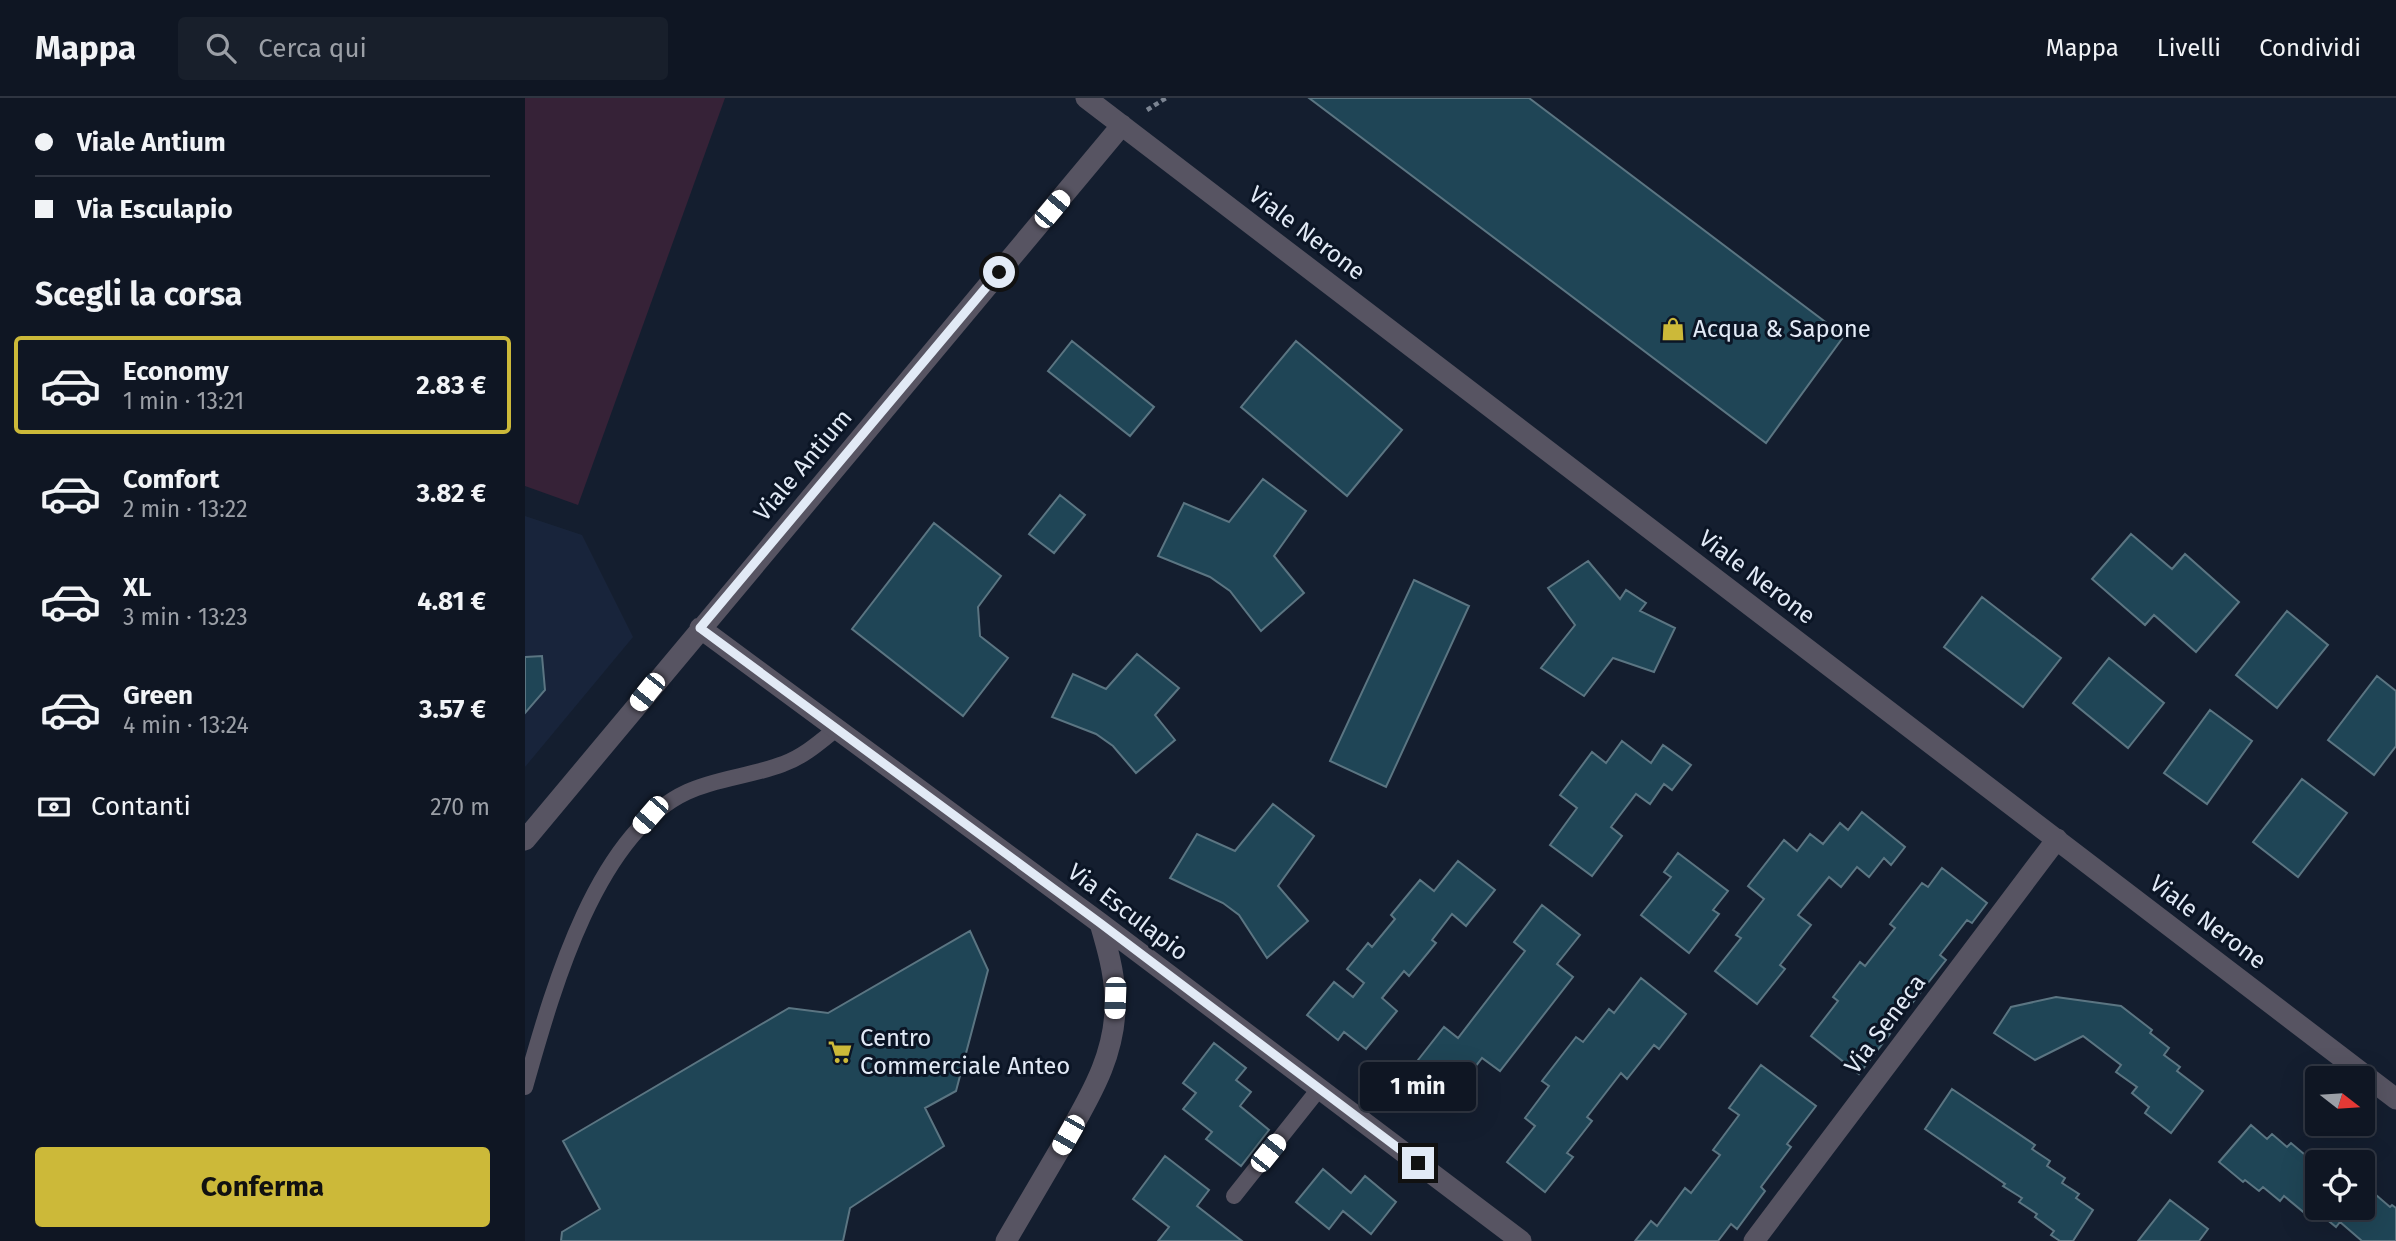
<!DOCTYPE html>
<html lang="it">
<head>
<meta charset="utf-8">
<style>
  :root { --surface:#0f1623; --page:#181f2b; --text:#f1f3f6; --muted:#9b9fa6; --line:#2f3541; --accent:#ccb939 }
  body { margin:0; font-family:"Fira Sans",sans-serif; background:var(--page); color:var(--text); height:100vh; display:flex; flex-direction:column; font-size:26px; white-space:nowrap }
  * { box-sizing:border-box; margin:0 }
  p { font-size:23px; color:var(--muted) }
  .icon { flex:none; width:38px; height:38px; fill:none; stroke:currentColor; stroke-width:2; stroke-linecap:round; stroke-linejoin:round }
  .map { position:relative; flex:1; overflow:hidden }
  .panel { display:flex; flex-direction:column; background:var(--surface); width:525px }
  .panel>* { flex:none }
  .top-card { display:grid; align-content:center; height:154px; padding:0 35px; background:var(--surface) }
  .needle { width:46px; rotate:107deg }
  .fabs { position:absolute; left:1780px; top:968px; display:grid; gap:14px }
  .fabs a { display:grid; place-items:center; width:70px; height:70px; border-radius:7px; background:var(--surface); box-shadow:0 7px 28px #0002,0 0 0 2px var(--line); font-size:35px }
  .end { position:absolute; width:32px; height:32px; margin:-16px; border:9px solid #e2eaf6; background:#111; box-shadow:0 0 0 4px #111 }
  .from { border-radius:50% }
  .bubble { position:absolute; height:49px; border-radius:7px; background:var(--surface); box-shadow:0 7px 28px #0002,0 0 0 2px var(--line); font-size:23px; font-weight:700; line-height:49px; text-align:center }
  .car { position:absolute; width:21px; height:42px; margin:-21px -10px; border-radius:9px; box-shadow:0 0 5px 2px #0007; background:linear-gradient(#fff 24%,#345 0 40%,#fff 0 76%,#345 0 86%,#fff 0) }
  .top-card b { display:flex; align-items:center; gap:24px; height:66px; font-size:26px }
  .top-card b+b { border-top:2px solid var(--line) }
  .top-card i { width:18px; height:18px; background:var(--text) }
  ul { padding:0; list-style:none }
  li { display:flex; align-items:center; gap:21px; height:98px; margin:0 14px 10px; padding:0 21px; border:4px solid transparent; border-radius:7px }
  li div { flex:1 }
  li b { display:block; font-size:26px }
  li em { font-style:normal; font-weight:700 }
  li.current { border-color:var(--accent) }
  li>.icon { width:63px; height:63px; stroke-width:1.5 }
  h2 { padding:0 35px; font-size:32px; line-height:84px }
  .pay { display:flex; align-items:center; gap:18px; height:77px; padding:0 35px; font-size:26px }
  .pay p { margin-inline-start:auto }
  .primary-button { display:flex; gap:14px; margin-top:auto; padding:14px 35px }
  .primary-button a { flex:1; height:80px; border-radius:7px; background:var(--accent); color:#111; font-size:28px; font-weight:700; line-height:80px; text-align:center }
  header { display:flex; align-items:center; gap:42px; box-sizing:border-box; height:98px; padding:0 35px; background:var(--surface); border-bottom:2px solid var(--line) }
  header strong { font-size:33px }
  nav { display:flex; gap:38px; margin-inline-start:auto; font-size:24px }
  .search { width:490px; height:63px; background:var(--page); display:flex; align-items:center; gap:18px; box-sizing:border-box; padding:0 24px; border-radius:7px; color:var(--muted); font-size:26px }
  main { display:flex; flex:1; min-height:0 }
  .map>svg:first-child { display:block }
  .built { fill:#18243b }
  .green { fill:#362237 }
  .building { fill:#1f4556; stroke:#5b7582; stroke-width:2 }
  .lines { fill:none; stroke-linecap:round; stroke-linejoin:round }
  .path { stroke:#7b8492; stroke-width:4.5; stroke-dasharray:5 3.5; stroke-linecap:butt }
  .lane { stroke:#575462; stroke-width:16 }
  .street { stroke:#575462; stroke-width:21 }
  .route { stroke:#e2eaf6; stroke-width:9 }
  .labels { text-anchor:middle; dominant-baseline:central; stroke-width:6; stroke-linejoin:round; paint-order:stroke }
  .street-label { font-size:24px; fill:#e2eaf6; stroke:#0b1525 }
  .poi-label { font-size:24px; fill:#e2eaf6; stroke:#0b1525; text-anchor:start }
</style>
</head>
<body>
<header>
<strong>Mappa</strong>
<div class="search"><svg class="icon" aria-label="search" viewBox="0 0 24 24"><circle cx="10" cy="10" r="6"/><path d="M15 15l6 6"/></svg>Cerca qui</div>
<nav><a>Mappa</a><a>Livelli</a><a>Condividi</a></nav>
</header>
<main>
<section class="panel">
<div class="top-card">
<b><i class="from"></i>Viale Antium</b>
<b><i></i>Via Esculapio</b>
</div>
<h2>Scegli la corsa</h2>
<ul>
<li class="current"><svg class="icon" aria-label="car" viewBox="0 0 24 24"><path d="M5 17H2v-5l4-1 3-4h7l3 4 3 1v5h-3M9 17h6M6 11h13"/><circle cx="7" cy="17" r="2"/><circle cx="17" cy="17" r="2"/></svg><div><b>Economy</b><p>1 min · 13:21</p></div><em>2.83 €</em></li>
<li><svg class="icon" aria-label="car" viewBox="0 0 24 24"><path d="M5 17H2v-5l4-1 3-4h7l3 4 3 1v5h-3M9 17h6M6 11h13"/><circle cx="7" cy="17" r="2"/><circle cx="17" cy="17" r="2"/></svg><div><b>Comfort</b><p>2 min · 13:22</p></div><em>3.82 €</em></li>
<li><svg class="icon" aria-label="car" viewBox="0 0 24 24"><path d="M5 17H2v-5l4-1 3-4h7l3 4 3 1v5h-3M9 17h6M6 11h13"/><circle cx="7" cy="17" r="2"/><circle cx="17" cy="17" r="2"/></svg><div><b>XL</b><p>3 min · 13:23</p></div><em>4.81 €</em></li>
<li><svg class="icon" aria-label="car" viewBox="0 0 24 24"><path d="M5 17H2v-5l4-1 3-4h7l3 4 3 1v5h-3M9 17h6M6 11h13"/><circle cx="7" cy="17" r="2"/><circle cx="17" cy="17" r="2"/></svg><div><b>Green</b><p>4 min · 13:24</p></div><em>3.57 €</em></li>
</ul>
<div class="pay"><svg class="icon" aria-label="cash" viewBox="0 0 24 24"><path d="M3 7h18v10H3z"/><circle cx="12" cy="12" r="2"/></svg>Contanti<p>270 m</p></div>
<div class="primary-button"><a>Conferma</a></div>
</section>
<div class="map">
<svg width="1871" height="1143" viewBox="0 0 1871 1143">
  <rect width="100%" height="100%" fill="#141e2f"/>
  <path class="built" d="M 0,418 L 57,437 L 108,539 L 0,669 Z"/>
  <path class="green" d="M 0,0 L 200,0 L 53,407 L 0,388 Z"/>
  <path class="building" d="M 784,0 L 1004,0 L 1319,238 L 1241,345 Z
    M 547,243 L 629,309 L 605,338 L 523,273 Z
    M 771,243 L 877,332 L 822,398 L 716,309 Z
    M 738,381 L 781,413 L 749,458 L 779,495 L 736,533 L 705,493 L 685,479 L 633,458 L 659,405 L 704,424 Z
    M 535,397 L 560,417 L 529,455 L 504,436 Z
    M 409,425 L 476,478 L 453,509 L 455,538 L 483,560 L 438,618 L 327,531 Z
    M 1606,436 L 1647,471 L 1660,456 L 1714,504 L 1671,554 L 1629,517 L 1620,527 L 1567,481 Z
    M 1063,463 L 1095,501 L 1101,492 L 1121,505 L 1115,513 L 1150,530 L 1129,574 L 1088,560 L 1059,598 L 1016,570 L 1050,527 L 1023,490 Z
    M 889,482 L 944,508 L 861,689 L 805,663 Z
    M 1457,499 L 1536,560 L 1498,609 L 1419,549 Z
    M 1762,513 L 1803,547 L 1752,610 L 1711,577 Z
    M 612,556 L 654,590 L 630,617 L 650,642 L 611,675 L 588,648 L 571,636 L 527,619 L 548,576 L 581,591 Z
    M 17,558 L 20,592 L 0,615 L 0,559 Z
    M 1584,560 L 1639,605 L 1603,650 L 1548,605 Z
    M 1852,578 L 1871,593 L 1871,648 L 1849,677 L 1803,642 Z
    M 1685,612 L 1727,643 L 1682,706 L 1639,675 Z
    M 1097,643 L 1126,665 L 1138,647 L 1166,667 L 1147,692 L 1139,686 L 1125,706 L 1111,696 L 1086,729 L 1097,738 L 1067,778 L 1025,747 L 1052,710 L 1035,697 L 1067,654 L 1081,665 Z
    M 1777,681 L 1822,715 L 1773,779 L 1728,744 Z
    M 748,706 L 789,738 L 753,788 L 783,823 L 742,860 L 714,817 L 698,805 L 645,780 L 672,736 L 710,753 Z
    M 1337,714 L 1380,749 L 1366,767 L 1359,760 L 1344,779 L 1332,769 L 1316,789 L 1304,779 L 1273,817 L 1286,827 L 1255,867 L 1260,871 L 1232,906 L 1190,873 L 1216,840 L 1211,837 L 1239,801 L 1223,788 L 1259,742 L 1272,753 L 1285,736 L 1298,746 L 1315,725 L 1323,732 Z
    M 1153,755 L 1203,793 L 1188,812 L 1194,816 L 1164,855 L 1116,817 L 1146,779 L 1139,774 Z
    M 933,763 L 970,792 L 941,828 L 927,816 L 907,842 L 911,845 L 884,878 L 879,873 L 857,900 L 872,913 L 841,951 L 819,934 L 813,942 L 782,917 L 809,884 L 828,899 L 839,885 L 822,871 L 843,845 L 847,849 L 870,821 L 866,817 L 895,782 L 909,793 Z
    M 1417,770 L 1462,805 L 1447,825 L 1442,822 L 1415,857 L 1421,862 L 1388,904 L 1383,900 L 1359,931 L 1365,936 L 1334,976 L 1286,938 L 1313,903 L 1308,899 L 1335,864 L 1340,868 L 1370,830 L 1365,826 L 1397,785 L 1403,789 Z
    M 1017,807 L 1055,837 L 1032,866 L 1048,879 L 975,973 L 957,960 L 932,993 L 893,962 L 919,929 L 933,940 L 1000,853 L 989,844 Z
    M 445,833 L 463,872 L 431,993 L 400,1010 L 419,1048 L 325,1110 L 318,1143 L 36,1143 L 37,1134 L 75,1111 L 38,1043 L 264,910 L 303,915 Z
    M 1116,880 L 1161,916 L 1134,951 L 1129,947 L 1102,981 L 1096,975 L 1062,1019 L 1067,1023 L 1042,1055 L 1048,1059 L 1020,1094 L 982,1064 L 1010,1028 L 1000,1020 L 1024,988 L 1017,983 L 1051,939 L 1058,944 L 1084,911 L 1089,915 Z
    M 1531,899 L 1596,908 L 1627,932 L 1625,935 L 1644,950 L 1639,957 L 1655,969 L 1652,973 L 1678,993 L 1646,1035 L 1620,1015 L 1624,1009 L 1607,995 L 1612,989 L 1591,974 L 1596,967 L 1558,938 L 1510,962 L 1469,935 L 1486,909 Z
    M 689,945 L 721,970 L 711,982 L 726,994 L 715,1008 L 744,1032 L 716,1068 L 681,1041 L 687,1034 L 658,1011 L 671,995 L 658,985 Z
    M 1236,967 L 1291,1008 L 1262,1046 L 1266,1049 L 1236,1089 L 1240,1093 L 1212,1131 L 1206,1126 L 1193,1143 L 1110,1143 L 1126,1123 L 1132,1128 L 1160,1090 L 1166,1095 L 1195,1057 L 1188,1052 L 1214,1017 L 1204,1010 Z
    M 1427,991 L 1510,1047 L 1507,1051 L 1525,1063 L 1522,1068 L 1540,1080 L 1537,1085 L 1554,1096 L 1551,1100 L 1568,1112 L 1548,1143 L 1535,1143 L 1526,1137 L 1529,1133 L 1510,1119 L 1512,1116 L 1494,1104 L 1497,1100 L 1478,1088 L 1480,1086 L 1400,1031 Z
    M 1726,1027 L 1742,1041 L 1747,1036 L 1762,1049 L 1766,1045 L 1786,1062 L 1790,1058 L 1797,1064 L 1792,1064 L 1792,1110 L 1838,1110 L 1838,1092 L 1841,1095 L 1844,1091 L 1865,1109 L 1867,1107 L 1871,1110 L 1871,1143 L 1837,1143 L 1815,1124 L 1811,1129 L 1788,1110 L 1782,1117 L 1759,1098 L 1755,1103 L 1738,1089 L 1734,1093 L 1720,1082 L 1718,1084 L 1694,1064 Z
    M 640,1058 L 684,1092 L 672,1108 L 717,1143 L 633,1143 L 644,1129 L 608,1101 Z
    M 798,1071 L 826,1095 L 840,1078 L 871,1104 L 846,1136 L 818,1113 L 804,1131 L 771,1104 Z
    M 1645,1102 L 1683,1131 L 1674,1143 L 1613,1143 Z"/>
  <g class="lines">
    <path class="path" d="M 622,12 L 641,0"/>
    <path class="lane" d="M 0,989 C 26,898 69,737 162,694 C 192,680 227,678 258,666 C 278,659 295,644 311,631
      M 709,1098 L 794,991"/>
    <path class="street" d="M 561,0 L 1871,1001
      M 175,530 L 575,825 L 996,1143
      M 0,742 L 597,27
      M 481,1143 C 499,1112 517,1082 535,1051 C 563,1002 593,956 590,898 C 589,873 582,849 575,825
      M 1229,1143 L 1532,741"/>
  </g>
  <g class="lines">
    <path class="route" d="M 474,174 L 175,530 L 575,825 L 893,1065"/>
  </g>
  <defs>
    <g id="shop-bare" transform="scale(1.89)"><path d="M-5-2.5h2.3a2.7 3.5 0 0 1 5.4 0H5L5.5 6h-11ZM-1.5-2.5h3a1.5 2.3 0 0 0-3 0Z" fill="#ccb939" stroke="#0b1525" stroke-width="2.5" paint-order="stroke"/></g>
    <g id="supermarket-bare" transform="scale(1.89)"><path d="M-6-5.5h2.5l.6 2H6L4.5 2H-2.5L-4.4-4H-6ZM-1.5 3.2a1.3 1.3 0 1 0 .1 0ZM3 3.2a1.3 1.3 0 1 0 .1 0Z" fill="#ccb939" stroke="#0b1525" stroke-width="2.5" paint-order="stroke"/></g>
  </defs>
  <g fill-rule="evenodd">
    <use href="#shop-bare" x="1148" y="231"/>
    <use href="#supermarket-bare" x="315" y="954"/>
  </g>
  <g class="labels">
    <g class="street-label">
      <text transform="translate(782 135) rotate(37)">Viale Nerone</text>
      <text transform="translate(278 367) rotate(-50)">Viale Antium</text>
      <text transform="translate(1232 479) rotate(37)">Viale Nerone</text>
      <text transform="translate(603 814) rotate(37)">Via Esculapio</text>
      <text transform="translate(1683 824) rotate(37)">Viale Nerone</text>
      <text transform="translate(1360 926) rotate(-53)">Via Seneca</text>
    </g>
    <g class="poi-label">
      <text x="1168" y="231">Acqua &amp; Sapone</text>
      <text x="335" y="940">Centro<tspan x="335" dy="28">Commerciale Anteo</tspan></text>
    </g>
  </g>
</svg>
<div class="fabs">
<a><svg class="needle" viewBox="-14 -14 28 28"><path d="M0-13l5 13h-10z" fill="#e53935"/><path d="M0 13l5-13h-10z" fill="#9b9fa6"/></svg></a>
<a><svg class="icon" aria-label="locate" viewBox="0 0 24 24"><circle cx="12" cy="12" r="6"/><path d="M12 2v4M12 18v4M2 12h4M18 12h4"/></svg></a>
</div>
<i class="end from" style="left:474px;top:174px"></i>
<i class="end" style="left:893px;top:1065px"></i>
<div class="bubble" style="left:835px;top:964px;width:116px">1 min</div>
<i class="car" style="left:527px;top:111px;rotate:40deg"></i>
<i class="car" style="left:122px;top:594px;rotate:219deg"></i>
<i class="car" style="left:125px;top:717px;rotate:221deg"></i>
<i class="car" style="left:590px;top:900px;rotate:182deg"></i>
<i class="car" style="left:543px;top:1037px;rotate:210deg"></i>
<i class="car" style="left:743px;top:1055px;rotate:39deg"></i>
</div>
</main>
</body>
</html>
